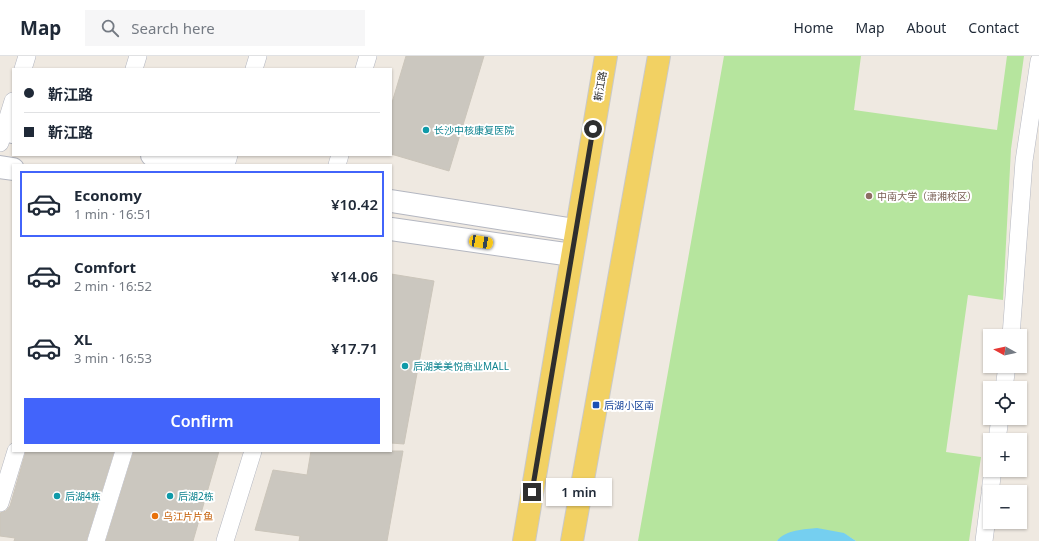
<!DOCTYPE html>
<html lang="en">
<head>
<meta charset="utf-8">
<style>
  :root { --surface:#fff; --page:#f6f6f7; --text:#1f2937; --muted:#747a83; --line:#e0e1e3; --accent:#4264fb }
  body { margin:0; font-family:"Noto Sans","Noto Sans SC",sans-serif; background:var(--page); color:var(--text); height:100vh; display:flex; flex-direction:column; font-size:15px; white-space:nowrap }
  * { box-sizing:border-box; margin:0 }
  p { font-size:13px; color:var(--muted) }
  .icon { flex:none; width:22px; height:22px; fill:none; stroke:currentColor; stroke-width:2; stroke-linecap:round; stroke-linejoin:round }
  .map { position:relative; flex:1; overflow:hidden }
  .side { position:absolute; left:12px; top:108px; width:380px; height:288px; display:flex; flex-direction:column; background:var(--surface); border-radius:0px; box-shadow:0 1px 3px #0004 }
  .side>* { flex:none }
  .top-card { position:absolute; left:12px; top:12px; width:380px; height:88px; border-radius:0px; box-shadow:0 1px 3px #0004; display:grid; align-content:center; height:88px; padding:0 12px; background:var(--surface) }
  .needle { width:26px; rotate:278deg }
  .fabs { position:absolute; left:983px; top:273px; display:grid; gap:8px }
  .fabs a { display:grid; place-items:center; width:44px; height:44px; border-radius:0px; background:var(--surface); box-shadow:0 1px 3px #0004; font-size:20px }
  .end { position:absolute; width:18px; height:18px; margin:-9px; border:5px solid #2e2e2e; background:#fff; box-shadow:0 0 0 2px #fff }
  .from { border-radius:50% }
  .bubble { position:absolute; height:28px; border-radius:0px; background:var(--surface); box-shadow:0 1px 3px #0004; font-size:13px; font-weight:600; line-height:28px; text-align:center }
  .car { position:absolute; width:12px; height:24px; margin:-12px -6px; border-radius:5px; box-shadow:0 0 3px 1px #0007; background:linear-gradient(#f5c518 24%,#345 0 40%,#f5c518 0 76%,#345 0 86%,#f5c518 0) }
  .top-card b { display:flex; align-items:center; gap:14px; height:38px; font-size:15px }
  .top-card b+b { border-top:1px solid var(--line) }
  .top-card i { width:10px; height:10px; background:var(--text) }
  ul { padding:7px 0 0; list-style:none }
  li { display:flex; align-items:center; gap:12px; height:66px; margin:0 8px 6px; padding:0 4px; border:2px solid transparent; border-radius:0px }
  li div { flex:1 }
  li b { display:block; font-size:15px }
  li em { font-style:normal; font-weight:600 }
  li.active { border-color:var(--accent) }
  li>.icon { width:36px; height:36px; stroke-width:1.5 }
  .button { display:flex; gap:8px; margin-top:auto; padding:8px 12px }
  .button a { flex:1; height:46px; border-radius:0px; background:var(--accent); color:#fff; font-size:16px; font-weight:600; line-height:46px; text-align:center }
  header { display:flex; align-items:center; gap:24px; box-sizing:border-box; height:56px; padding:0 20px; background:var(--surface); border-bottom:1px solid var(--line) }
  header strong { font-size:19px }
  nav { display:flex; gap:22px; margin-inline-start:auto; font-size:14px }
  .search { width:280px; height:36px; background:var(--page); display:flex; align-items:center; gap:10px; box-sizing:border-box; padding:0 14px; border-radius:0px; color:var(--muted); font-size:15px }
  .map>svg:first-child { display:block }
  .green { fill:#b6e59e }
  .water { fill:#75cff0 }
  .building { fill:#cbc7bf; stroke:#cbc5ba }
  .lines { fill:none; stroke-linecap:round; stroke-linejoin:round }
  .lane-casing { stroke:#b4b7c1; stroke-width:18 }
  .street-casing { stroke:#b4b7c1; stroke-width:24 }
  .primary-casing { stroke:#c9c9c9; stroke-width:24 }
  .lane { stroke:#fff; stroke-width:17 }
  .street { stroke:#fff; stroke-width:22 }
  .primary { stroke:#f2d163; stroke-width:22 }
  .route { stroke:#2e2e2e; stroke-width:5 }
  .culture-dot { fill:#0f9aa8; stroke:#fff; stroke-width:1.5 }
  .education-dot { fill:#8d6e63; stroke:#fff; stroke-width:1.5 }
  .transit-dot { fill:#1a4fb4; stroke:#fff; stroke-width:1.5 }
  .food-dot { fill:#e8710a; stroke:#fff; stroke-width:1.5 }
  .labels { text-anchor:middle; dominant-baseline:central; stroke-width:4; stroke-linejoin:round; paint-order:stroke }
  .street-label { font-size:10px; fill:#2e2e2e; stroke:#fff }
  .culture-label { font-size:10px; fill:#0d838f; stroke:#fff; text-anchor:start }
  .education-label { font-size:10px; fill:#785e54; stroke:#fff; text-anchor:start }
  .transit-label { font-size:10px; fill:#164399; stroke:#fff; text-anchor:start }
  .food-label { font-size:10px; fill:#c56008; stroke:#fff; text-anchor:start }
</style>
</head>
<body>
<header>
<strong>Map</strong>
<div class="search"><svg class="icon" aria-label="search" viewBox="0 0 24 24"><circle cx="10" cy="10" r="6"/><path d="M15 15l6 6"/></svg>Search here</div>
<nav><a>Home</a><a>Map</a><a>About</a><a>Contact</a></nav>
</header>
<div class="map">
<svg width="1039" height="485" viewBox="0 0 1039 485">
  <rect width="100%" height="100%" fill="#efe9e1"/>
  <path class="green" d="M 724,0 L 861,0 L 854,54 L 997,74 L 1007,0 L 1024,0 L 1011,93 L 1003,244 L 968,239 L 946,396 L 981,401 L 969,485 L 856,485 L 843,477 L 780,482 L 777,485 L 638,485 Z"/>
  <path class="water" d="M 817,472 L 844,477 L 856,485 L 777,485 C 785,474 805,473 817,472 Z"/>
  <path class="building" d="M 406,0 L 484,0 L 449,115 L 391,98 L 391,50 Z
    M 391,218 L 434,225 L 404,388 L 391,387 Z
    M 26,395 L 114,395 L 86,485 L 14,485 L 15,482 L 0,480 L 0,457 L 6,455 L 10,450 Z
    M 134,395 L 219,395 L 193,485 L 106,485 Z
    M 311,395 L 403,395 L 387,485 L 299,485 L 300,480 L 255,474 L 273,414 L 307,419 Z"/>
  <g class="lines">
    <g class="lane-casing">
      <path id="lane" d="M 23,13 L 27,0
        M 134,13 L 138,0
        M 254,13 L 258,0
        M 364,13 L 368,0
        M 0,87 L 13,45
        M 226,109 L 229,99
        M 337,109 L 340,99
        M 1011,280 L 1024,105 L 1039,5
        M 1004,332 L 1007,310
        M 997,384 L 1000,362
        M 990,436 L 993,414
        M 0,447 L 16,395
        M 96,485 L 124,395
        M 225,485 L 253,395
        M 984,485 L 990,438"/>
    </g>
    <g class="street-casing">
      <path id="street" d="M 0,73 L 13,76
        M 152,99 L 214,109
        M 0,111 L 13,113
        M 391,145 L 575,174
        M 391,173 L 572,199"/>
    </g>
    <g class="primary-casing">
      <path id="primary" d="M 524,485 L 606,0
        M 572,485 L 659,0"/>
    </g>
    <use href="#lane" class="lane"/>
    <use href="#street" class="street"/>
    <use href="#primary" class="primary"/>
  </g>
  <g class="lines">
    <path class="route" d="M 532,436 L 593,73"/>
  </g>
  <g class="culture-dot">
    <circle cx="426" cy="74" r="4"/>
    <circle cx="405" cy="310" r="4"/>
    <circle cx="57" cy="440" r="4"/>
    <circle cx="170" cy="440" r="4"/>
  </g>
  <circle class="education-dot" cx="869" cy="140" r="4"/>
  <rect class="transit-dot" x="592" y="345" width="8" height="8" rx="2"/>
  <circle class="food-dot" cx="155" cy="460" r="4"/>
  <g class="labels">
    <g class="street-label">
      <text transform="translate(600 30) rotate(-80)">靳江路</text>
    </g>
    <g class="culture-label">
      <text x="434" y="74">长沙中核康复医院</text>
      <text x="413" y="310">后湖美美悦商业MALL</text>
      <text x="65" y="440">后湖4栋</text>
      <text x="178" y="440">后湖2栋</text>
    </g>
    <g class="education-label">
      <text x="877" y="140">中南大学（潇湘校区）</text>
    </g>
    <g class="transit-label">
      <text x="604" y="349">后湖小区南</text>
    </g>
    <g class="food-label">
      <text x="163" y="460">乌江片片鱼</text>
    </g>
  </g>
</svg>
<div class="fabs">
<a><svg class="needle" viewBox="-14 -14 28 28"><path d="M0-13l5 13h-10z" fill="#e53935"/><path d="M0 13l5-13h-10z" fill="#747a83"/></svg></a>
<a><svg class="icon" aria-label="locate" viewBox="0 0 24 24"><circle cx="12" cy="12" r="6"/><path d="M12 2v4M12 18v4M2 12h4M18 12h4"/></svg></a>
<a>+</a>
<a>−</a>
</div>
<i class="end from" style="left:593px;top:73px"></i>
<i class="end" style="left:532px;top:436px"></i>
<div class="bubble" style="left:546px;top:422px;width:66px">1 min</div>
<i class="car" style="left:481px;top:186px;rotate:99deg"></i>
<div class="top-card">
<b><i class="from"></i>靳江路</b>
<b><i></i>靳江路</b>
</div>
<section class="side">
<ul>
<li class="active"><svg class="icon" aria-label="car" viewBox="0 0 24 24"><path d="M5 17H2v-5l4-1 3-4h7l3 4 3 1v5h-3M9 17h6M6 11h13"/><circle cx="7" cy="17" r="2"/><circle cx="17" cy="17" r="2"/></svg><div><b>Economy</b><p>1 min · 16:51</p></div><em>¥10.42</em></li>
<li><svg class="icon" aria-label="car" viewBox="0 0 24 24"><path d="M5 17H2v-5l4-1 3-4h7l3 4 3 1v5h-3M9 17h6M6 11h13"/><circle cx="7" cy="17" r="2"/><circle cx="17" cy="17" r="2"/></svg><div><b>Comfort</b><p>2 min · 16:52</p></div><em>¥14.06</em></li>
<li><svg class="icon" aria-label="car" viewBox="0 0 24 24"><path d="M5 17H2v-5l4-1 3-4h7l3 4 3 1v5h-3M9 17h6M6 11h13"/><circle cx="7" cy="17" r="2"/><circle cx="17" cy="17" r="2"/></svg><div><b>XL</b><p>3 min · 16:53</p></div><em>¥17.71</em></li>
</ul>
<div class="button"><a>Confirm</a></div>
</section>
</div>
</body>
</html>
